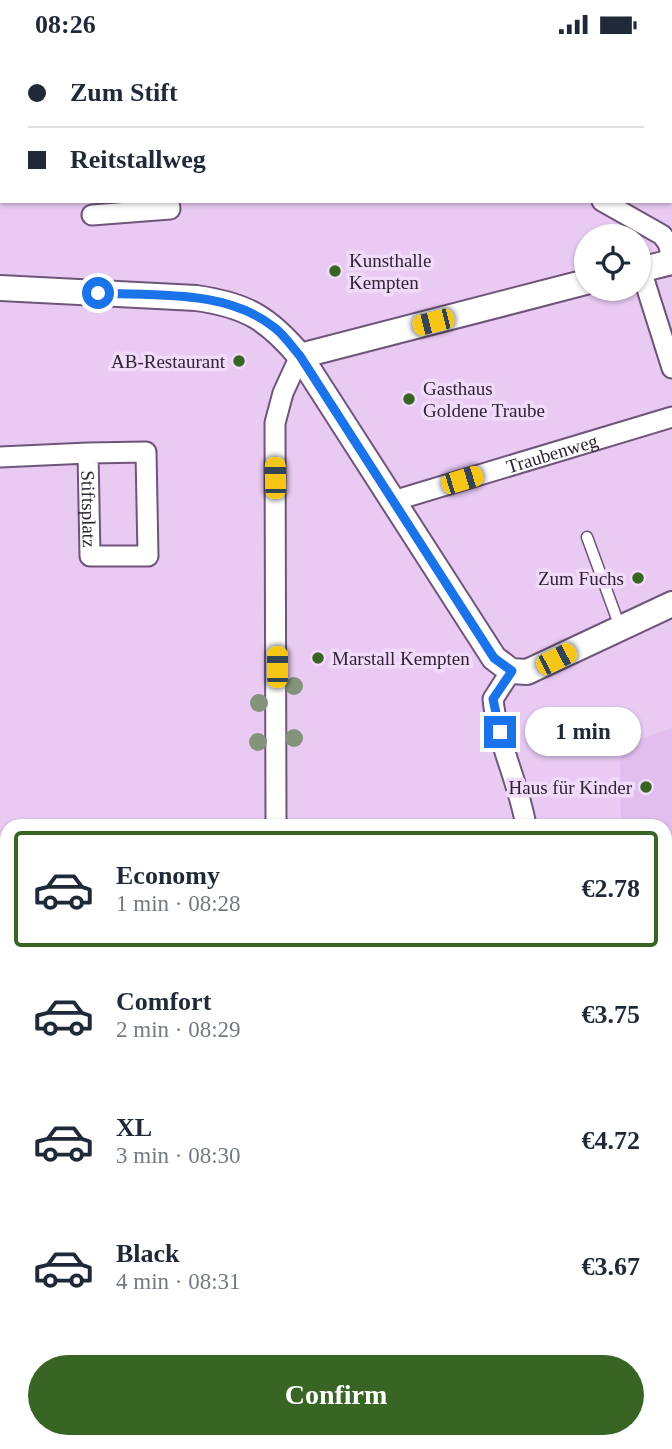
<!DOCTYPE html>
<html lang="en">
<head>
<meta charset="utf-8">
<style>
  :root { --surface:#fff; --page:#f6f6f7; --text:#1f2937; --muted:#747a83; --line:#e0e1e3; --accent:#386524 }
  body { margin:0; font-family:Georgia,serif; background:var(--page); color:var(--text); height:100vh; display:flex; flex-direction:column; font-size:26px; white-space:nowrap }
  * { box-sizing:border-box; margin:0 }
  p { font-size:23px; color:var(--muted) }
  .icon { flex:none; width:38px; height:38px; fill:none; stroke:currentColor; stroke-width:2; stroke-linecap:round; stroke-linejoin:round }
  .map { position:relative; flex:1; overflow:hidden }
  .panel { position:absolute; left:0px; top:770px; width:672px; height:630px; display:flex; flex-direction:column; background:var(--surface); border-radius:21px 21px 0 0; box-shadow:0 2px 5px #0004 }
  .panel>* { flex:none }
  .guide { position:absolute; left:0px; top:0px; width:672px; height:154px; box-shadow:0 2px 5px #0004; display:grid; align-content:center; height:154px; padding:0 28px; background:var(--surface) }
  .controls { position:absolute; left:574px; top:175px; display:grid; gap:14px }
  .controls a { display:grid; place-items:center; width:77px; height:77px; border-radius:50%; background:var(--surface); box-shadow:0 2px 5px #0004; font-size:35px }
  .end { position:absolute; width:32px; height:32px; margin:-16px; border:9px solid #1a73e8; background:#fff; box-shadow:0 0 0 4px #fff }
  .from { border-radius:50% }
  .bubble { position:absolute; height:49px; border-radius:24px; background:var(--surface); box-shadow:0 2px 5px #0004; font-size:23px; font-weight:700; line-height:49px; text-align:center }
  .car { position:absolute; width:21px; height:42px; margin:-21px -10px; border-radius:9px; box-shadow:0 0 5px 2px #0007; background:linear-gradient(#f5c518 24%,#345 0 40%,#f5c518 0 76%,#345 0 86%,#f5c518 0) }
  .guide b { display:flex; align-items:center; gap:24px; height:66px; font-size:26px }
  .guide b+b { border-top:2px solid var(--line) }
  .guide i { width:18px; height:18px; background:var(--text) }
  ul { padding:12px 0 0; list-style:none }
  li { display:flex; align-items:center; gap:21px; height:116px; margin:0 14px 10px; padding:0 14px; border:4px solid transparent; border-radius:7px }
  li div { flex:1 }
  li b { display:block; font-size:26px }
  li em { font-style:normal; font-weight:700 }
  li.current { border-color:var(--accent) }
  li>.icon { width:63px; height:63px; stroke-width:1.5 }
  .button { display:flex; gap:14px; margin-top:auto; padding:14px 28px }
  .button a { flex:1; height:80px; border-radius:42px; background:var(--accent); color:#fff; font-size:28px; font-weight:700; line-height:80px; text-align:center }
  .status { display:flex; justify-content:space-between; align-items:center; height:49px; padding:0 35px; background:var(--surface); direction:ltr }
  .status svg { height:19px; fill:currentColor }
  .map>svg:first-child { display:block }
  .built { fill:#e1beed }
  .park { fill:url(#park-crowns) }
  .garden { fill:#76c455 }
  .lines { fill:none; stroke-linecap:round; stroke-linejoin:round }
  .service-casing { stroke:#6f5579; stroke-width:13 }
  .minor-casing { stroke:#6f5579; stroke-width:23 }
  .tertiary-casing { stroke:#6f5579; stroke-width:28 }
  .service { stroke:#fff; stroke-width:10 }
  .minor { stroke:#fff; stroke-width:19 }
  .tertiary { stroke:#fff; stroke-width:24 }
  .tree { fill:#84937c }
  .route { stroke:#1a73e8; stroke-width:9 }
  .poi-dot { fill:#386524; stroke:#f2dafb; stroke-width:2.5 }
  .labels { text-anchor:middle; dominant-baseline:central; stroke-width:7; stroke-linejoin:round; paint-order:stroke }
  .poi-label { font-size:19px; fill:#302434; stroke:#f2dafb; text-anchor:start }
  .street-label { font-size:19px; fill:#302434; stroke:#f2dafb }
</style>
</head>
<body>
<div class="status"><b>08:26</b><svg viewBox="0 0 49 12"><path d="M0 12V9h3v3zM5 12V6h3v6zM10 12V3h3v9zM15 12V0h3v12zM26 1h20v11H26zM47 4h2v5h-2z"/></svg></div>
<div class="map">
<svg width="672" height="1400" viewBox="0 0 672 1400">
  <defs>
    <pattern id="park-crowns" width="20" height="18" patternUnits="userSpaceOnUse" patternTransform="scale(1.75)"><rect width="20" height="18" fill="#76c455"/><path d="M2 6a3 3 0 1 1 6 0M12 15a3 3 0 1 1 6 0" fill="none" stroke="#619f47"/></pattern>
  </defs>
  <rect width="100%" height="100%" fill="#e8caf3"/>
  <path class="built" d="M 672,679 L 672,817 L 665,816 L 665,777 L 621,777 L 620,698 Z
    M 672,1223 L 672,1400 L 555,1400 L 555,1393 L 665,1393 L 665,1225 Z
    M 0,1362 L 7,1363 L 7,1393 L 286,1393 L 286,1400 L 0,1400 Z"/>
  <path class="park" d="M 665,874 L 672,874 L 672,953 L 665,953 Z
    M 665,961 L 672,961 L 672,1223 L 665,1225 Z
    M 286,1393 L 555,1393 L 555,1400 L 286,1400 Z"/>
  <path class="garden" d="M 389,1393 L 540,1393 L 541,1400 L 390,1400 Z"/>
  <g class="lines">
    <g class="service-casing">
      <path id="service" d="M 587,488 L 620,578"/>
    </g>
    <g class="minor-casing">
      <g id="minor">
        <path d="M 127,0 L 128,2"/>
        <path d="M 289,2 L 291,0"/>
        <path d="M 0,27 L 2,27"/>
        <path d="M 602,152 L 662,186 L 668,194 L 672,209"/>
        <path d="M 92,166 L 170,160 L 169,152"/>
        <path d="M 641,221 L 672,319"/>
        <path id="s1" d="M 0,408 L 88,404 L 90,507 L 148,507 L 146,403 L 88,404"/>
        <path id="s2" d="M 393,452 L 672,368"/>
        <path d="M 511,622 L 493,650 C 497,693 519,734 526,777"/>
        <path d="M 276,777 L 275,374 L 283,344 L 300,307"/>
        <path d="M 665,836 L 672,836"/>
        <path d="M 665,1240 L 672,1239"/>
        <path d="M 0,1332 L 7,1332"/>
        <path d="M 576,1400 L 576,1393"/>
      </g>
    </g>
    <g class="tertiary-casing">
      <path id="tertiary" d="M 639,221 L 672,213
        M 0,239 L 196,249 C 246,256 268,269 300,307 L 494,609 L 511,622 L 527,623 L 672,555
        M 300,307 L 586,233"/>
    </g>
    <use href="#service" class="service"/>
    <use href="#minor" class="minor"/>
    <use href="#tertiary" class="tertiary"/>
  </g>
  <g class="tree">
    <circle cx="294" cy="637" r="9"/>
    <circle cx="259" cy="654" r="9"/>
    <circle cx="294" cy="689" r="9"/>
    <circle cx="258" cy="693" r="9"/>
  </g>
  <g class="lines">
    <path class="route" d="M 98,244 C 156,247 227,240 275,279 C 285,287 292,298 300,307 L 494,609 L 512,622 L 493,650 L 500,683"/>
  </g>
  <g class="poi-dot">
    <circle cx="335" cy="222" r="7"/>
    <circle cx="239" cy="312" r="7"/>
    <circle cx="409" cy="350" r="7"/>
    <circle cx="638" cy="529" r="7"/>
    <circle cx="318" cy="609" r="7"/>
    <circle cx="646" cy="738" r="7"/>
  </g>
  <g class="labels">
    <g class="poi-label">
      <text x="349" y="211">Kunsthalle<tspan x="349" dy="22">Kempten</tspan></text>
      <text x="225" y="312" text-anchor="end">AB-Restaurant</text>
      <text x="423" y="339">Gasthaus<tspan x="423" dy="22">Goldene Traube</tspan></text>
      <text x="624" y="529" text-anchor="end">Zum Fuchs</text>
      <text x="332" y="609">Marstall Kempten</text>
      <text x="632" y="738" text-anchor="end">Haus für Kinder</text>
    </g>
    <g class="street-label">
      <text stroke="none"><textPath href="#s2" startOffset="166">Traubenweg</textPath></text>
      <text stroke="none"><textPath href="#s1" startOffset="144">Stiftsplatz</textPath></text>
    </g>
  </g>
</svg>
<div class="controls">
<a><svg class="icon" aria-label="locate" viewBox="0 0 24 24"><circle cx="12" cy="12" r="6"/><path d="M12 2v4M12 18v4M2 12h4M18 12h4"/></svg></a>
</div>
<i class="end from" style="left:98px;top:244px"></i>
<i class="end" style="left:500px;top:683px"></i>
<div class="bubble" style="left:525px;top:658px;width:116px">1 min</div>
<i class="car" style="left:433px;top:273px;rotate:256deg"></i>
<i class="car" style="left:275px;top:429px;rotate:359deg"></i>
<i class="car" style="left:462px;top:431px;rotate:73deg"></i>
<i class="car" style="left:556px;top:610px;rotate:63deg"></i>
<i class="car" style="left:277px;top:618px;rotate:0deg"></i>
<div class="guide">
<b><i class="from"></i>Zum Stift</b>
<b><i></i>Reitstallweg</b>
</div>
<section class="panel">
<ul>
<li class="current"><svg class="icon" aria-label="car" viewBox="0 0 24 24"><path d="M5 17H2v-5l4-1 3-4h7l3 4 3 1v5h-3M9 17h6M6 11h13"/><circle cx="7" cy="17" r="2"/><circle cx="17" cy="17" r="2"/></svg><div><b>Economy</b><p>1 min · 08:28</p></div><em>€2.78</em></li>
<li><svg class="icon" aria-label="car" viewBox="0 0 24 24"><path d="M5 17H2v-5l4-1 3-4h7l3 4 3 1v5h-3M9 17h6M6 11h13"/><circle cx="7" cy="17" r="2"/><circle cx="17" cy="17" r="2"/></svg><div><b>Comfort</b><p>2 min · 08:29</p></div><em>€3.75</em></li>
<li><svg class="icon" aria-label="car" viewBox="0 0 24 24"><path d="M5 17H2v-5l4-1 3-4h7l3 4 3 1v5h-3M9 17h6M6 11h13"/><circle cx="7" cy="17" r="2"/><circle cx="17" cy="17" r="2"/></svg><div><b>XL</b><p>3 min · 08:30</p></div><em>€4.72</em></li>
<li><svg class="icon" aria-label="car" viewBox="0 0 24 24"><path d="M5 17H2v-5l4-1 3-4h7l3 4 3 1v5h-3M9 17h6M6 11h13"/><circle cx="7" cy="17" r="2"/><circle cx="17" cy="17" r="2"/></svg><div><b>Black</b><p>4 min · 08:31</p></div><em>€3.67</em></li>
</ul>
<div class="button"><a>Confirm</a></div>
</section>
</div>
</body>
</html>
